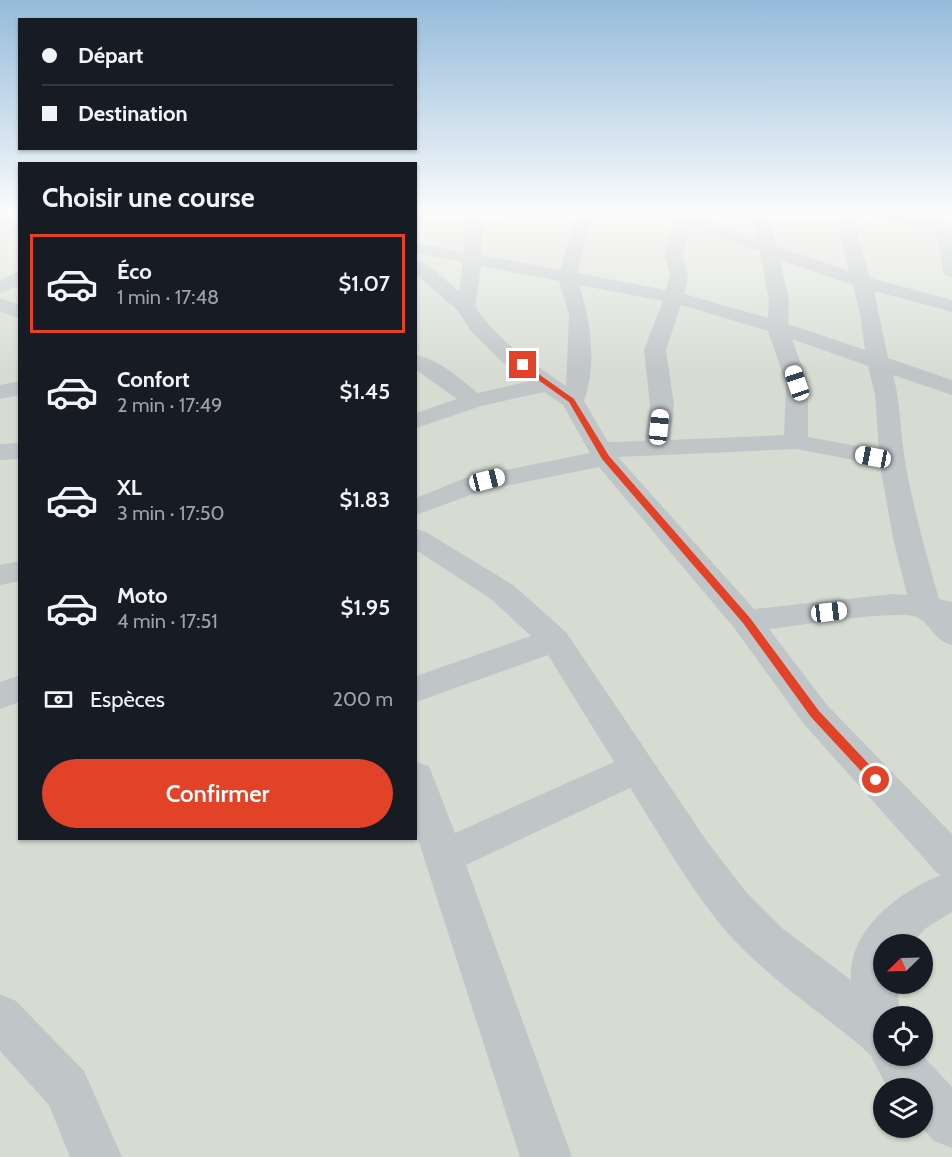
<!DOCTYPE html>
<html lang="fr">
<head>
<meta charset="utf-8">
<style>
  :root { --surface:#171b24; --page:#20242c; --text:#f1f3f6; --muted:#9ea1a6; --line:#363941; --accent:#e24328 }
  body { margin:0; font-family:Cabin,sans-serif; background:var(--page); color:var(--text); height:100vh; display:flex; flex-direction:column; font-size:22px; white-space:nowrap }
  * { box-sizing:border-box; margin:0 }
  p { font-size:20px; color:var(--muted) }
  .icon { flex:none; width:33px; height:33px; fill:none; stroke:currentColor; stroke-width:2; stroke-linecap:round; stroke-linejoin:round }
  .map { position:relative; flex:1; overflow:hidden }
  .side { position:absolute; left:18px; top:162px; width:399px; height:678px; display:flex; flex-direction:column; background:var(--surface); border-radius:0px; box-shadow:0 2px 4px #0004 }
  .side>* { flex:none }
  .guide { position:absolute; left:18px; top:18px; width:399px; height:132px; border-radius:0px; box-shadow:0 2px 4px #0004; display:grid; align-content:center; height:132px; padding:0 24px; background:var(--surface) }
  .needle { width:39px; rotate:247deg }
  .controls { position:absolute; left:873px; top:934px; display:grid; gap:12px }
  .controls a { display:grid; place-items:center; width:60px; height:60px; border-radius:50%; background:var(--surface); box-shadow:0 2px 4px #0004; font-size:30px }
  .end { position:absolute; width:27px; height:27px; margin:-14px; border:8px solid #e24328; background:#fff; box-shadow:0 0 0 3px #fff }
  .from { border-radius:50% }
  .car { position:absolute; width:18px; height:36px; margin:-18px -9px; border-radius:8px; box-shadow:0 0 4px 2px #0007; background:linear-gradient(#fff 24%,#345 0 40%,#fff 0 76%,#345 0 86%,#fff 0) }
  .guide b { display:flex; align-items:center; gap:21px; height:57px; font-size:22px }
  .guide b+b { border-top:2px solid var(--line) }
  .guide i { width:15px; height:15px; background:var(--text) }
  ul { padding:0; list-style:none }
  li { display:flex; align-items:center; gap:18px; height:99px; margin:0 12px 9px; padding:0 12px; border:3px solid transparent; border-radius:0px }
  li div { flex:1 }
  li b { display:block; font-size:22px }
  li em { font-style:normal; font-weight:600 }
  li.on { border-color:var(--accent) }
  li>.icon { width:54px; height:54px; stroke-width:1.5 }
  h2 { padding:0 24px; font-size:27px; line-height:72px }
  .pay { display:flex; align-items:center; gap:15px; height:66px; padding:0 24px; font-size:22px }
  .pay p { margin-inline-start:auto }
  .button { display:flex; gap:12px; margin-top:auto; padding:12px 24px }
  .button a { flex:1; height:69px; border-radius:36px; background:var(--accent); color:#fff; font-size:24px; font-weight:600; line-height:69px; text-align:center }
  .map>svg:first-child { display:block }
  .green { fill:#d7dcd3; fill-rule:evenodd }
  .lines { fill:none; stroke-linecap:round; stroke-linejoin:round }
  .street { fill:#c0c5c8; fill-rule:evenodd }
  .route { fill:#e24328 }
</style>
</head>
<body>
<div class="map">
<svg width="952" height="1157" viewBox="0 0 952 1157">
  <rect width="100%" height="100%" fill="#f7f7f4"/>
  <path class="green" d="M 0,211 L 20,211 L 20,838 L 416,838 L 416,211 L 952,211 L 952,1157 L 0,1157 ZM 884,945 L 922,945 L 922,984 L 884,984 ZM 884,1017 L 922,1017 L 922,1056 L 884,1056 ZM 884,1089 L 922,1089 L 922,1128 L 884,1128 Z"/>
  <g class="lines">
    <path class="street" d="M 466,211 L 482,211 L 482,255 L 560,270 L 578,211 L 594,211 L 577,273 L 666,290 L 670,275 L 665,257 L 674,220 L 641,214 L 639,211 L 689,211 L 690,214 L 757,239 L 752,211 L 768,211 L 776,246 L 849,271 L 841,240 L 840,211 L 856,211 L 859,240 L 870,278 L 952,300 L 952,312 L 874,291 L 888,358 L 952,380 L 952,395 L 893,375 C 901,403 900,432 905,461 C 913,508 926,553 939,599 L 952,602 L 952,645 C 933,640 931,624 917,617 C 897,609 796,626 769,629 L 827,705 L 952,834 L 952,912 L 926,928 L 910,945 L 884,945 L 884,984 L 897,984 L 900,1017 L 884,1017 L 884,1056 L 922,1055 L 952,1087 L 952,1148 L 934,1141 L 922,1128 L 922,1089 L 888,1089 L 871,1056 L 861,1046 C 812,1006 755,969 716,919 C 684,878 658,832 630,788 L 466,865 L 572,1157 L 520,1157 L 416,833 L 416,762 L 429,766 L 455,833 L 614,762 L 548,655 L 416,702 L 416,676 L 531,636 L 491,599 L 416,550 L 416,529 L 426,532 L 513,585 L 566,632 L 706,840 L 746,892 L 782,928 L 851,980 C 848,930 899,891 942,875 L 938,874 L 803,723 L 735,629 L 599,467 L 481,491 L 416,515 L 416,498 L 465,478 L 590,453 L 563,405 L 544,392 L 481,406 L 416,428 L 416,413 L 457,399 L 416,370 L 416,355 C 438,359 461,379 478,393 L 530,381 L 501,361 L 471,331 L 457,310 L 416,274 L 416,260 L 423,261 L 459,291 L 463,262 L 416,253 L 416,243 L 464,252 ZM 690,225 L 760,252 L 769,300 L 768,318 L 684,294 L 688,275 L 683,257 ZM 780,260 L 853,285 L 860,313 L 865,350 L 788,324 L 789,300 ZM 481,266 L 559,281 L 569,314 L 566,386 C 533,363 497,341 475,306 ZM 579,285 L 663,301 L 644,350 L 650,405 L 645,441 L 608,442 L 584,401 C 597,365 591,320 579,285 ZM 681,305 L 768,331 L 786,383 L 784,435 L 670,440 L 674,405 L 666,350 ZM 792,339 L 868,366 L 875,395 L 879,450 L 808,437 L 808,383 ZM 796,449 L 880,465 L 893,538 L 907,595 L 892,594 L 754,609 L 618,457 Z
      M 862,211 L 891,211 L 952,224 L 952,277 L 945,275 C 941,268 939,241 936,231 L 864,214 Z
      M 0,220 L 20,225 L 20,236 L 0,230 Z
      M 20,271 L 20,285 L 0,293 L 0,280 Z
      M 0,298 L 20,305 L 20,319 L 0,311 Z
      M 20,381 L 20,395 L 0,399 L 0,385 Z
      M 20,443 L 20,459 L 0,460 L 0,444 Z
      M 20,561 L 20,581 L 0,585 L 0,565 Z
      M 20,675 L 20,702 L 0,709 L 0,682 Z
      M 0,994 L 16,1001 L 84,1071 L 122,1157 L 70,1157 L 49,1105 L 0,1051 Z"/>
  </g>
  <linearGradient id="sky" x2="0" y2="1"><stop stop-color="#94bbdb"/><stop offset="0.57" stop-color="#fbfbfa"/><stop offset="1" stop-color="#fbfbfa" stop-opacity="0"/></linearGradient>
  <rect width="952" height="373" fill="url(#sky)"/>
  <path class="route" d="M 523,363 L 574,399 L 609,456 L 750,618 L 819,711 L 880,776 L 880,783 L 872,783 L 811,717 L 743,623 L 602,459 L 569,402 L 520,367 Z"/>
</svg>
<div class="controls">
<a><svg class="needle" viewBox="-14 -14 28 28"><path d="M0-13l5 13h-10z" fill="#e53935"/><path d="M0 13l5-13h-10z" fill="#9ea1a6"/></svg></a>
<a><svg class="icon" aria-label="locate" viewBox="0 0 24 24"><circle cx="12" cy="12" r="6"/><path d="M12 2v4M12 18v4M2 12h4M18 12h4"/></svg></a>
<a><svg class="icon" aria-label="layers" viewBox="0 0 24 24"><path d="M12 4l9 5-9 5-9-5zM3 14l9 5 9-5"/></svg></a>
</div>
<i class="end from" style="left:876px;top:780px"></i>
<i class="end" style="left:523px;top:365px"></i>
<i class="car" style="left:797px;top:383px;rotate:341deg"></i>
<i class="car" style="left:659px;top:427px;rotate:6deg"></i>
<i class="car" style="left:873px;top:457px;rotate:281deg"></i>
<i class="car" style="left:487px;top:480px;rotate:76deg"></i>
<i class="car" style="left:829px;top:612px;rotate:83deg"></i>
<div class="guide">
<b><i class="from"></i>Départ</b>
<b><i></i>Destination</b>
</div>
<section class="side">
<h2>Choisir une course</h2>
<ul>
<li class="on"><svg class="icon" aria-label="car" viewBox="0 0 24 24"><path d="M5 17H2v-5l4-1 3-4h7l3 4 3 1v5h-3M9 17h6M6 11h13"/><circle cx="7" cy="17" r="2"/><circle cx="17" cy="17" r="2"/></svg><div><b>Éco</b><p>1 min · 17:48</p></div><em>$1.07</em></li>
<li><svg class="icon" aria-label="car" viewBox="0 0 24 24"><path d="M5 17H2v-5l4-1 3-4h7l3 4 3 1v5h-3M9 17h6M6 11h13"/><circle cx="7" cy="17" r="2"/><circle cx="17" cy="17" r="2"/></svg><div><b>Confort</b><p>2 min · 17:49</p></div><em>$1.45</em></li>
<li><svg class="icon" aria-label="car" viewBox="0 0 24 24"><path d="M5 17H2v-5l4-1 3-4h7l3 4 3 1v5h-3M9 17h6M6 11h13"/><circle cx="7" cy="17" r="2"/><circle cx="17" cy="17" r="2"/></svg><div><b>XL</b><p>3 min · 17:50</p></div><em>$1.83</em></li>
<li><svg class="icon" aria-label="car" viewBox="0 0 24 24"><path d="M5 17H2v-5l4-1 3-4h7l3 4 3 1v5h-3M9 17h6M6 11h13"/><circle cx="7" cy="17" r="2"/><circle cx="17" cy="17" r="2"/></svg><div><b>Moto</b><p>4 min · 17:51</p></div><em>$1.95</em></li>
</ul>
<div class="pay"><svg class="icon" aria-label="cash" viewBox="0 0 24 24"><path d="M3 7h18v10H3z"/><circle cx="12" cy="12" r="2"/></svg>Espèces<p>200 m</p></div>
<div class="button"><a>Confirmer</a></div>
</section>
</div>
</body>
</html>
